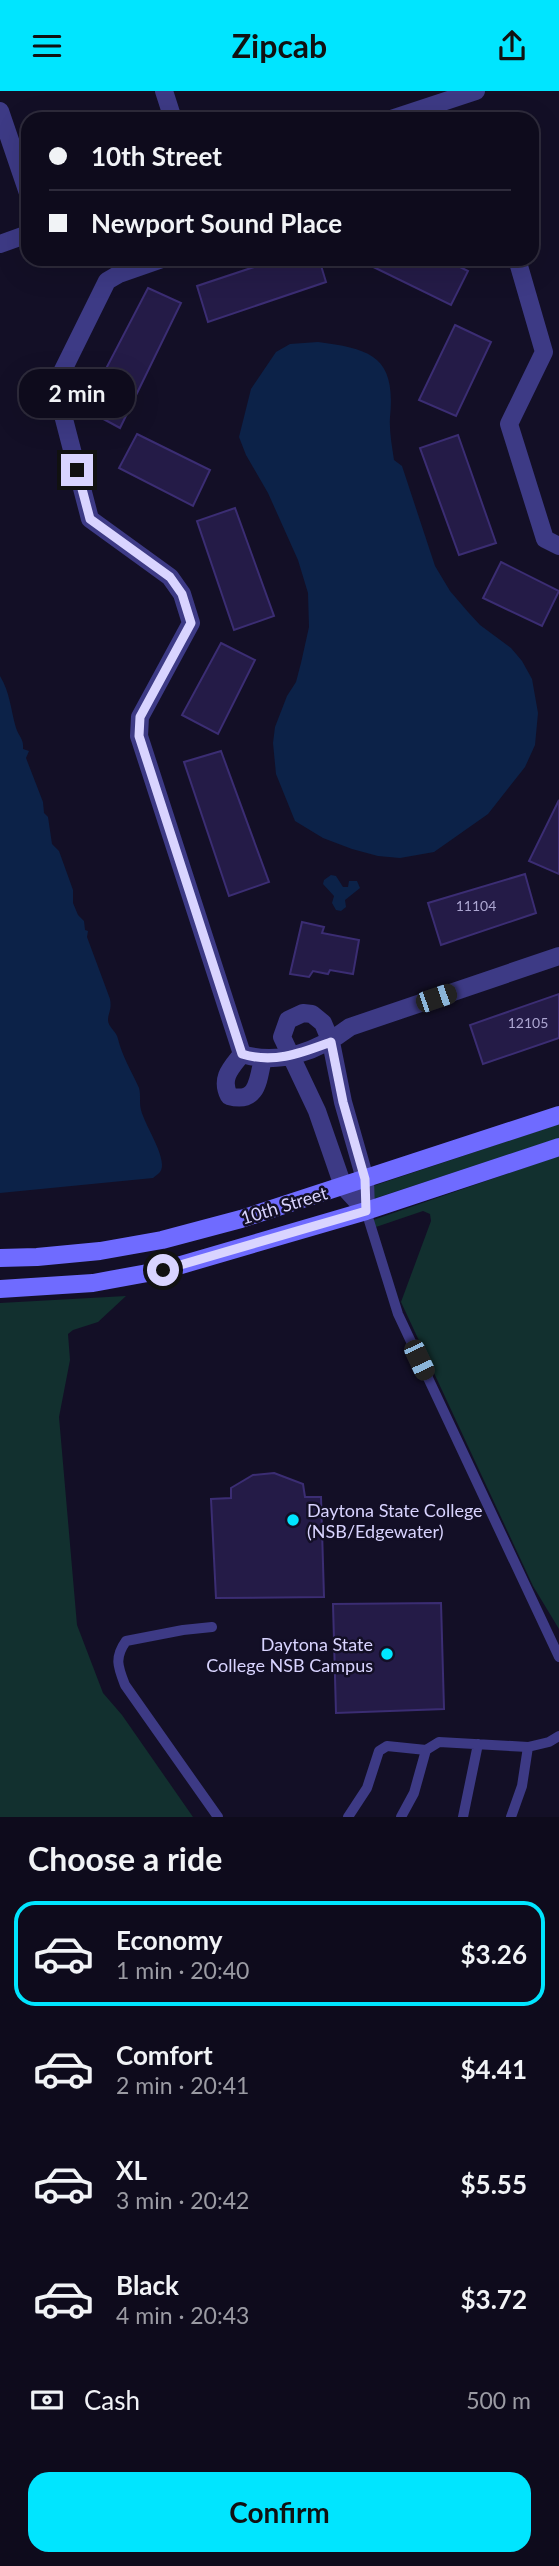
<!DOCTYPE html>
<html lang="en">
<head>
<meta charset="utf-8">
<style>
  :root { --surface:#0e0b1c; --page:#1c1929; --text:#f1f3f6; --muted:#9b9ba3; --line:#2e2b3b; --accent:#00e5ff }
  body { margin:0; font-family:Lato,sans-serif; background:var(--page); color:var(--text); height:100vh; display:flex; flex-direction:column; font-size:26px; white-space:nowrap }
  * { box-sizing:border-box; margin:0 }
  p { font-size:23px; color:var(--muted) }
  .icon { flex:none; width:38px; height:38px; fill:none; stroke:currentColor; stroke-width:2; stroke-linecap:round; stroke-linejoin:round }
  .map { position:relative; height:1726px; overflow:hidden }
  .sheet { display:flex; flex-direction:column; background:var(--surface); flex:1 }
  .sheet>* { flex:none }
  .banner { position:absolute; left:21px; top:21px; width:518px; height:154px; border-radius:21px; box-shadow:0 7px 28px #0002,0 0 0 2px var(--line); display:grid; align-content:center; height:154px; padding:0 28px; background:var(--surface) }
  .end { position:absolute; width:32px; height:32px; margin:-16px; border:9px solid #d9d4ff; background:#111; box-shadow:0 0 0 4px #111 }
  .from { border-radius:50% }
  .bubble { position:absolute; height:49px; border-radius:21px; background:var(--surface); box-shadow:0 7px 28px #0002,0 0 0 2px var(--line); font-size:23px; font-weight:700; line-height:49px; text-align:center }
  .car { position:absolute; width:21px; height:42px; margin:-21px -10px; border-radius:9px; box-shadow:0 0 5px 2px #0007; background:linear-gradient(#222 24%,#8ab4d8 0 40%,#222 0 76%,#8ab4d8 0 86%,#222 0) }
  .banner b { display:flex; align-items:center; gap:24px; height:66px; font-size:26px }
  .banner b+b { border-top:2px solid var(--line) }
  .banner i { width:18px; height:18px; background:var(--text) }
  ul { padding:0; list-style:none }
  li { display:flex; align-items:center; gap:21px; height:105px; margin:0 14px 10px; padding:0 14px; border:4px solid transparent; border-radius:21px }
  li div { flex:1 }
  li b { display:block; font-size:26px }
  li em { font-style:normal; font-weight:700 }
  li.selected { border-color:var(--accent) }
  li>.icon { width:63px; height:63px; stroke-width:1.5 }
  h2 { padding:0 28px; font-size:32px; line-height:84px }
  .pay { display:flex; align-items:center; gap:18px; height:77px; padding:0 28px; font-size:26px }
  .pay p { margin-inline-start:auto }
  .cta { display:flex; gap:14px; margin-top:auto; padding:14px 28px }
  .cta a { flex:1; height:80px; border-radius:21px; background:var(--accent); color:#111; font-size:28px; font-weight:700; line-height:80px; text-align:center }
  header { display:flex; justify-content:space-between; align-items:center; height:91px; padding:0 28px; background:var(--accent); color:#111; font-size:32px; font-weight:700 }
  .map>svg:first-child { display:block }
  .green { fill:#12302f }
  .water { fill:#0c2248 }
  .building { fill:#241b47; stroke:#3b2d73; stroke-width:2 }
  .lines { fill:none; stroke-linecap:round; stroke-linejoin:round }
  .lane { stroke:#3d3a85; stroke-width:10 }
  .street { stroke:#3d3a85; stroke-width:18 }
  .secondary { stroke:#6f6bff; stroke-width:18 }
  .route { stroke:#d9d4ff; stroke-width:9 }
  .poi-dot { fill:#00e5ff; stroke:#130f26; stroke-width:2.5 }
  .labels { text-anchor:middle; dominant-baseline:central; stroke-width:5; stroke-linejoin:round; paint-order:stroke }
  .number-label { font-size:14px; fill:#aca6d1 }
  .street-label { font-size:18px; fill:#d9d4ff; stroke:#130f26 }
  .poi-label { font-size:18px; fill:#d9d4ff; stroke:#130f26; text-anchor:start }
</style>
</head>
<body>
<header><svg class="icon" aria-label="menu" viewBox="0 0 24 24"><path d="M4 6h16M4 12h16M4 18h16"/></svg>Zipcab<svg class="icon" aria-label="share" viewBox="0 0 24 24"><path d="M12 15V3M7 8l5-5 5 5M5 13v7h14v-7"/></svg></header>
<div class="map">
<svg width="559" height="1726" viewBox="0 0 559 1726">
  <rect width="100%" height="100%" fill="#130f26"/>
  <path class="green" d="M 559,1033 L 559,1047 L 373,1108 L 373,1095 Z
    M 559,1065 L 559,1538 L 533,1495 L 401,1211 L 431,1130 L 430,1123 L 423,1120 L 373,1137 L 373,1129 Z
    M 126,1205 L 98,1231 L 73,1239 L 68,1243 L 70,1269 L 59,1326 L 77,1534 L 103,1602 L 122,1624 L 193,1726 L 0,1726 L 0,1212 Z"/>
  <path class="water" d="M 318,251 C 372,258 396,266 390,326 C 389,340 392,355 394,369 L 402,375 L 435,475 L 450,500 L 468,521 L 480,534 L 511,557 L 522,570 L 532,588 L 538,622 L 535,654 L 525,676 L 488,723 L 434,761 L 400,767 L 378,765 L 352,758 L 323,747 L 295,730 L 276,683 L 273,652 L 275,636 L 287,605 L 296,591 L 301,572 L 309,536 L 308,502 L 298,469 L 268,402 L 246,364 L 239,346 L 251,298 L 276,261 L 290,253 Z
    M 0,585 C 10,601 11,620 16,637 C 19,646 24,648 23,658 L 29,660 L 26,667 L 43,711 L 44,722 L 48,726 L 52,753 L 59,760 L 73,799 L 73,812 L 78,824 L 84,830 L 85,839 L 88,840 L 87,846 L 110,908 C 112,919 108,922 108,929 C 108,936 117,941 118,948 C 122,965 132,981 139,997 C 141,1004 139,1012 141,1019 C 145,1034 162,1059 162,1074 C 162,1081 158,1083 153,1087 L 0,1102 Z
    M 331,784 L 336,785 L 343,796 L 348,796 L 349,790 L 357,790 L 360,797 L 345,809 L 346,816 L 341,820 L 336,819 L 332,812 L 334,805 L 323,793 L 324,789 Z"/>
  <path class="building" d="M 278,168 L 319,168 L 326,191 L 208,231 L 197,195 Z
    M 357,168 L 444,168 L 468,180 L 451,214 Z
    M 148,197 L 181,212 L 120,337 L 85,318 Z
    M 455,234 L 491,251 L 456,325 L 419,309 Z
    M 137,343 L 210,379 L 193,415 L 119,377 Z
    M 458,344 L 496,452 L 459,464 L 420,357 Z
    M 235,417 L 274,525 L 234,539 L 197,430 Z
    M 501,471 L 559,500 L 542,535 L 483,507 Z
    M 221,552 L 255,569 L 218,643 L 182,624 Z
    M 221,660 L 269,791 L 229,805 L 184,671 Z
    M 559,709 L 559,783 L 529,770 Z
    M 525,783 L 536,822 L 441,854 L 428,812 Z
    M 302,831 L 324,836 L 322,842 L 359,849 L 353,883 L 330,879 L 328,883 L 313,880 L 309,886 L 290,883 Z
    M 559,903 L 559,947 L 483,973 L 470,934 Z
    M 274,1382 L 303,1393 L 305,1406 L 321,1406 L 324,1506 L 216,1507 L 211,1408 L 231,1407 L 231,1397 L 253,1384 Z
    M 441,1512 L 444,1618 L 336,1622 L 333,1513 Z"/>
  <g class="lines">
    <path class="lane" d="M 366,1120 L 398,1223 L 559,1566
      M 212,1536 L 183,1539 L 126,1550 C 114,1567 118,1576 125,1594 L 218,1726
      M 348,1726 L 367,1697 L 379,1660 L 387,1655 L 426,1659
      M 401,1726 L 414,1702 L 426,1659 L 439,1651 L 528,1656 L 549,1651 L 559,1645
      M 463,1726 L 478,1653
      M 511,1726 L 522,1695 L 528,1656"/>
    <path class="street" d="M 164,0 L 173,28
      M 0,20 L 28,102
      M 391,28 L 476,0
      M 0,153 L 28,143
      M 162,168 L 119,183 L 107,190 L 62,281 L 58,291 L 58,305 L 90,428 L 170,486 L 182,503 L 191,532 L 140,626 L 139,645 L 242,963 C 280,975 320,959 350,936 L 559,865
      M 517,168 L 544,261 L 509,333 L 545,448 L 559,455
      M 303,922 L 312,923 L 323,932 L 331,951 L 343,1011 L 365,1088 L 366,1120 L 343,1095 L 317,1020 L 282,946 L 288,929 Z
      M 242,963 C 231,977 220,987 229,1005 C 258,1013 258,989 263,967"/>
    <path class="secondary" d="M 0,1167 L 37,1166 L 100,1160 L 162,1149 L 241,1128 L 559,1024
      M 0,1198 L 93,1192 L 164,1179 L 366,1120 L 559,1056"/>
  </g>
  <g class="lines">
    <path class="route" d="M 77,379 L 90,428 L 170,486 L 182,503 L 191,532 L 140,626 L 139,645 L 242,963 C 274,973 301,962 331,951 L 343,1011 L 365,1088 L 366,1120 L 163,1179"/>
  </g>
  <g class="poi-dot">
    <circle cx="293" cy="1429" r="7"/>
    <circle cx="387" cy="1563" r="7"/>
  </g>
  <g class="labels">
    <g class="number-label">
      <text x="476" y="814">11104</text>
      <text x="528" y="931">12105</text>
    </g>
    <g class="street-label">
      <text transform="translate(284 1114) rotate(-17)">10th Street</text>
    </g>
    <g class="poi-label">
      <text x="307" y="1419">Daytona State College<tspan x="307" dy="21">(NSB/Edgewater)</tspan></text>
      <text x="373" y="1553" text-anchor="end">Daytona State<tspan x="373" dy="21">College NSB Campus</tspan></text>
    </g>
  </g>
</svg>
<i class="end from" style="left:163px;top:1179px"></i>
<i class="end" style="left:77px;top:379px"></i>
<div class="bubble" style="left:19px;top:278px;width:116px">2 min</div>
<i class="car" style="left:436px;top:907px;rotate:71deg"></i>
<i class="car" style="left:419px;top:1269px;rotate:155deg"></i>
<div class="banner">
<b><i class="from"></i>10th Street</b>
<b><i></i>Newport Sound Place</b>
</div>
</div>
<section class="sheet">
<h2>Choose a ride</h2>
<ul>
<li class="selected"><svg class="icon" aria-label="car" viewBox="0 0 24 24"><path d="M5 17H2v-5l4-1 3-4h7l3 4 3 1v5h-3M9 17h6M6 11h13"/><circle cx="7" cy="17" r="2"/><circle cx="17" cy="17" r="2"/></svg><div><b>Economy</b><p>1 min · 20:40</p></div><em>$3.26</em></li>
<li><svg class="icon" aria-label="car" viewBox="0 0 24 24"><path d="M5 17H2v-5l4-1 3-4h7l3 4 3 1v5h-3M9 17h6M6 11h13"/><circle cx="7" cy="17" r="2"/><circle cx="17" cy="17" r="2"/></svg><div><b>Comfort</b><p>2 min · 20:41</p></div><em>$4.41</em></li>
<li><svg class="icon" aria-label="car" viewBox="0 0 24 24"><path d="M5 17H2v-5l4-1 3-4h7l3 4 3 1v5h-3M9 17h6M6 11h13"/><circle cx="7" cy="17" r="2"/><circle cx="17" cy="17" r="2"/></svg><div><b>XL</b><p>3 min · 20:42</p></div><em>$5.55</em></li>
<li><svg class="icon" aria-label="car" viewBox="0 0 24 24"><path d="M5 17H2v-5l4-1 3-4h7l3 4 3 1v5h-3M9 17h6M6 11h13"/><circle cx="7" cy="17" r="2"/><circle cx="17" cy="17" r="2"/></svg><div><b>Black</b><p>4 min · 20:43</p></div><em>$3.72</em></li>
</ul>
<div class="pay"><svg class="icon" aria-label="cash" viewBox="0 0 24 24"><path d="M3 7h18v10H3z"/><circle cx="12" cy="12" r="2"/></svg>Cash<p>500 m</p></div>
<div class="cta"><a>Confirm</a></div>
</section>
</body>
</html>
